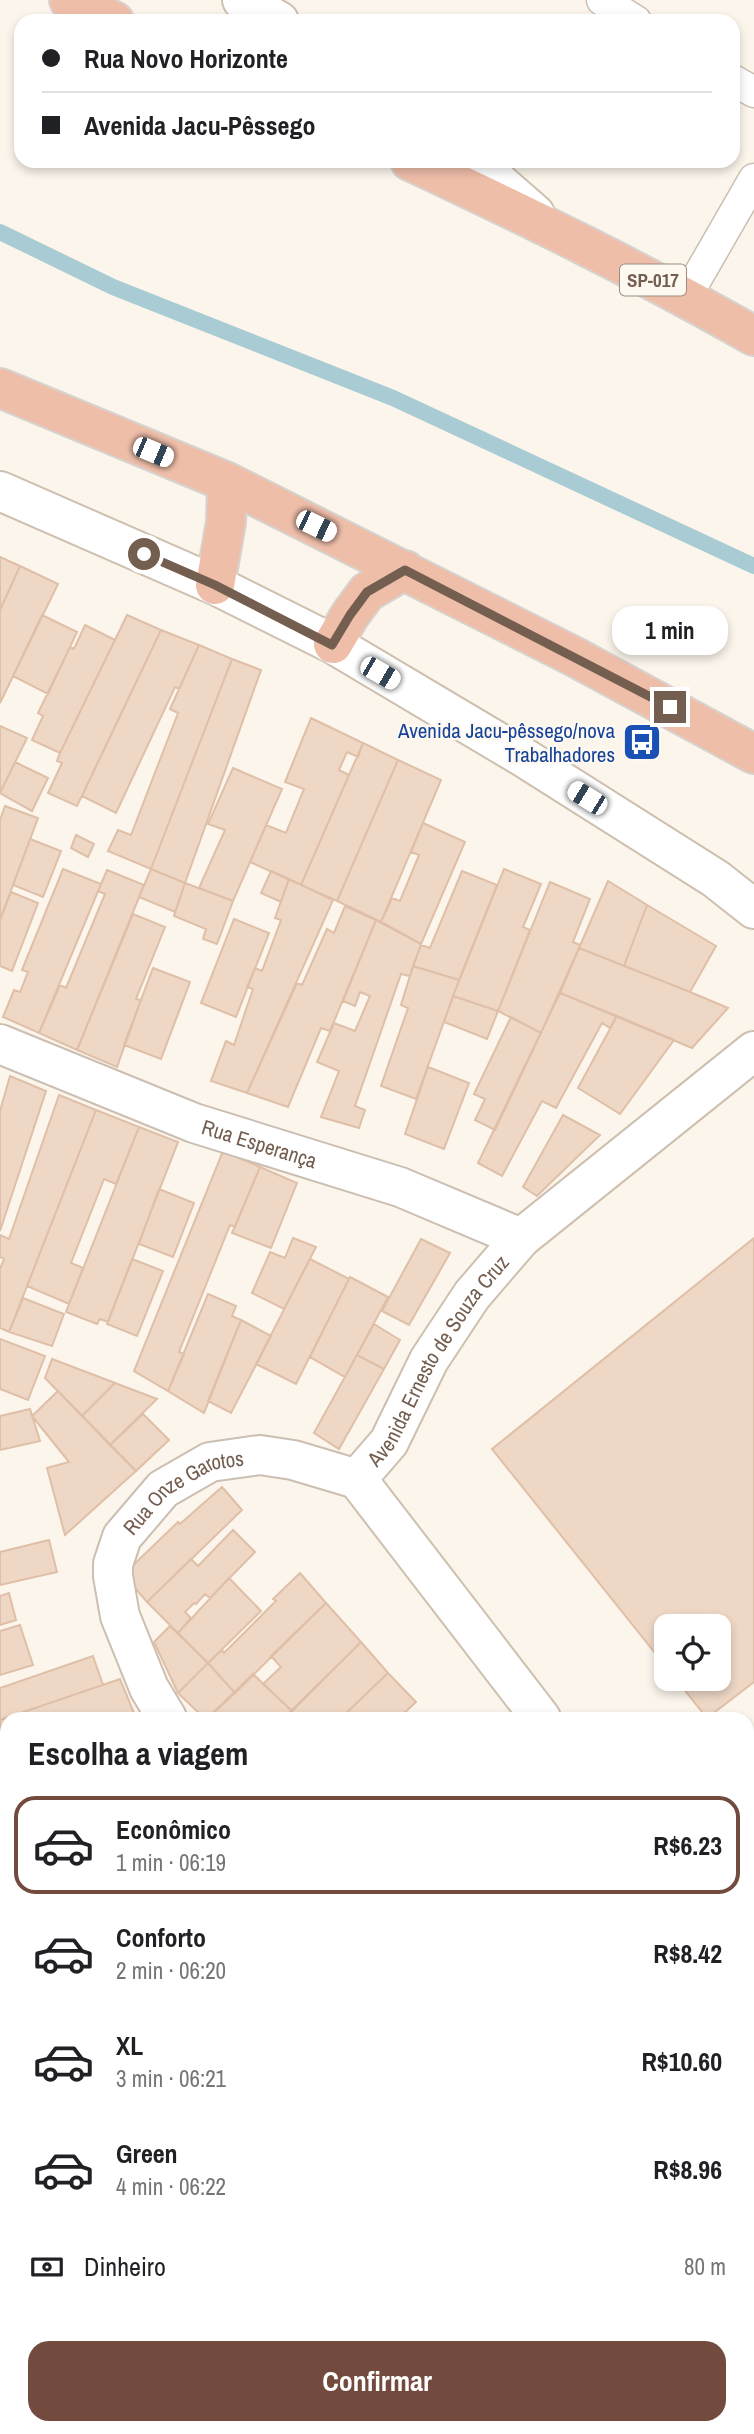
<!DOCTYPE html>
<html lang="pt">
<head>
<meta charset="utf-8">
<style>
  :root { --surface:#fff; --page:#f6f6f6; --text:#202124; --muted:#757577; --line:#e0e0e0; --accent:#734b3e }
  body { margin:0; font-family:"Archivo Narrow",sans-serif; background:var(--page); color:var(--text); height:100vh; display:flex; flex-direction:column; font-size:26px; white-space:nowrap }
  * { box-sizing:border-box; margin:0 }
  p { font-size:23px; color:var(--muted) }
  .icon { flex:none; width:38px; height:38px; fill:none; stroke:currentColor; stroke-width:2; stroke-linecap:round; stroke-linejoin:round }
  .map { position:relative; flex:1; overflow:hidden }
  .side { position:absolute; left:0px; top:1712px; width:754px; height:723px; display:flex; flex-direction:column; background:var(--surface); border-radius:21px 21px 0 0; box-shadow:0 4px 10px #0003 }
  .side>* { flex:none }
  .banner { position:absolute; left:14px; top:14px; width:726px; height:154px; border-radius:21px; box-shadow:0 4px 10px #0003; display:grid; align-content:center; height:154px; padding:0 28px; background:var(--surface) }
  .buttons { position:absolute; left:654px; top:1614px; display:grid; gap:14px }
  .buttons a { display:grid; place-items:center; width:77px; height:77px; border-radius:14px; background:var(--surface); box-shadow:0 4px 10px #0003; font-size:35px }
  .end { position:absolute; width:32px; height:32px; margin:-16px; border:9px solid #745e50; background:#fff; box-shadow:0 0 0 4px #fff }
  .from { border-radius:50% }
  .bubble { position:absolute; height:49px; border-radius:21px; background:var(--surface); box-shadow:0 4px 10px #0003; font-size:23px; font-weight:800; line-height:49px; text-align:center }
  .car { position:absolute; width:21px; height:42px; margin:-21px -10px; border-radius:9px; box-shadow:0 0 5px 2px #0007; background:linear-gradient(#fff 24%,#345 0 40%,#fff 0 76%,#345 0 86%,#fff 0) }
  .banner b { display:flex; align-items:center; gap:24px; height:66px; font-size:26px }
  .banner b+b { border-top:2px solid var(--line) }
  .banner i { width:18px; height:18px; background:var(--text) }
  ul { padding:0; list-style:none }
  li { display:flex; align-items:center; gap:21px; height:98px; margin:0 14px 10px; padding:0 14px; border:4px solid transparent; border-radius:21px }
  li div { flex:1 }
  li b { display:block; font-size:26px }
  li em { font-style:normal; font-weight:800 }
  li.active { border-color:var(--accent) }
  li>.icon { width:63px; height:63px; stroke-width:1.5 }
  h2 { padding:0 28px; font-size:32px; line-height:84px }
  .pay { display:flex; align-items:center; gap:18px; height:77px; padding:0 28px; font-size:26px }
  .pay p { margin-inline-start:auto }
  .primary-button { display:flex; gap:14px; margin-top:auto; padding:14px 28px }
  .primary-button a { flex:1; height:80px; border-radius:21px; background:var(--accent); color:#fff; font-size:28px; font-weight:800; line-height:80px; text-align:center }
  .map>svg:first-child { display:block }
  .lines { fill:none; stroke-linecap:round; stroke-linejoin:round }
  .stream { stroke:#a8cbd4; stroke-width:16 }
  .building { fill:#eed7c5; stroke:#dfbfa7; stroke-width:2 }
  .lane-casing { stroke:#ccbeb2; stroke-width:33 }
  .street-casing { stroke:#ccbeb2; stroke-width:42 }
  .secondary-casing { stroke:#cebfaf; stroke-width:42 }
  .highway-casing { stroke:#d8d2ce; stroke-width:42 }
  .lane { stroke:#fff; stroke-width:30 }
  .street { stroke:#fff; stroke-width:38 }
  .secondary { stroke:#fff; stroke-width:38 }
  .highway { stroke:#eebea9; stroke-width:38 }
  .route { stroke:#745e50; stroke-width:9 }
  .labels { text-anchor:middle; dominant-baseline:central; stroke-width:5; stroke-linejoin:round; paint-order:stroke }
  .shield { fill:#fdf9f1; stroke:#9d8c80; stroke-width:2 }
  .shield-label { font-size:19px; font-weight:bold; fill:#745e50 }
  .transit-label { font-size:21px; fill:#164399; stroke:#fdf9f1; text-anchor:end }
  .street-label { font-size:21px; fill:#745e50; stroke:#fdf9f1 }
</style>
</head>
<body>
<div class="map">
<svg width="754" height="2434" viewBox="0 0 754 2434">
  <rect width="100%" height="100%" fill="#fbf5eb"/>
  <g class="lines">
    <path class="stream" d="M 0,232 L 113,287 L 393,398 L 754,566"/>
  </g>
  <path class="building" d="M 0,557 L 20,566 L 0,610 Z
    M 20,566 L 58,584 L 0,703 L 0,610 Z
    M 42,615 L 77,632 L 48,694 L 13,676 Z
    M 127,615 L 161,630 L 77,806 L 48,793 L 62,763 L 57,761 L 60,753 Z
    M 85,625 L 115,640 L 60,753 L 32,740 L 43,716 L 38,713 L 70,647 L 74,649 Z
    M 161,630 L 199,645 L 179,689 L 175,687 L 116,813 L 82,796 Z
    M 199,645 L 232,659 L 151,869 L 108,851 L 118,830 L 131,835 L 178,713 L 170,709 Z
    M 232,659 L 261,670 L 185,883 L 151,869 Z
    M 311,718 L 363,743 L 358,757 L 347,752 L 339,770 L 349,775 L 301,885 L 250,862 L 266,825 L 286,833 L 304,789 L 285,782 Z
    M 0,726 L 27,738 L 0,793 Z
    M 363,743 L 398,760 L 337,901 L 301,885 Z
    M 398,760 L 441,780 L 381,922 L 337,901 Z
    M 15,762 L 48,778 L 32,811 L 0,793 Z
    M 233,768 L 282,789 L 233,901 L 199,888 L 225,830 L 208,824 Z
    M 5,806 L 38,818 L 0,920 L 0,820 Z
    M 423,823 L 465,842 L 421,944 L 381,922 L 392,898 L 400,901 L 419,855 L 411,852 Z
    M 76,835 L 94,844 L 88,857 L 71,848 Z
    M 30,839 L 61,851 L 43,897 L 13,885 Z
    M 63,869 L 101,884 L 39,1033 L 3,1017 L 14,990 L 20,992 L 28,972 L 22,970 Z
    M 151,869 L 185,883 L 175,912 L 139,897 Z
    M 504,869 L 541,884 L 523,927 L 530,930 L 498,1011 L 453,996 Z
    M 107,870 L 144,885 L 77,1050 L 39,1033 L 60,985 L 66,988 L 105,894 L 98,891 Z
    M 271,871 L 289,879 L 281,902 L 261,893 Z
    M 462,871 L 497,885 L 459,980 L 413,966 L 421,945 L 430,948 Z
    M 289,879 L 333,900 L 247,1093 L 211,1081 L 226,1041 L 234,1045 L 253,989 L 247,987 L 255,968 L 262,971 L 281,920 L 275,918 Z
    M 608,881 L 647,905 L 624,966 L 579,948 Z
    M 550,882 L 590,899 L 573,942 L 580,945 L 579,948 L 541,1033 L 498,1011 Z
    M 185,883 L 233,901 L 217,944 L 203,939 L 206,929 L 174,916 Z
    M 11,892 L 38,903 L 12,971 L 0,966 L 0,920 Z
    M 647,905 L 716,946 L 690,992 L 624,966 Z
    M 345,906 L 376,920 L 330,1031 L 321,1028 L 288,1107 L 247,1093 L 297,983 L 302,985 L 327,929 L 334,933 Z
    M 133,914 L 165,927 L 136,999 L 141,1000 L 117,1067 L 77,1050 Z
    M 234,919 L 269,933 L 236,1017 L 201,1003 Z
    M 376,920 L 421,944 L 410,976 L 401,974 L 355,1106 L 365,1110 L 359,1128 L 321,1117 L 339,1071 L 317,1062 L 334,1023 L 355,1031 L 370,996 L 360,992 L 355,1006 L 343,1001 Z
    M 579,948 L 690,992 L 728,1008 L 692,1048 L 560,993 Z
    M 413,966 L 459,980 L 416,1099 L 381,1086 L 408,1008 L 401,1005 Z
    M 153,968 L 190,982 L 161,1059 L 124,1045 Z
    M 560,993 L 617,1016 L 610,1028 L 602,1023 L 556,1108 L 542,1101 L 502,1176 L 478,1163 Z
    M 453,996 L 498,1011 L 487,1039 L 444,1022 Z
    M 617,1016 L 674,1040 L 620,1114 L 578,1088 Z
    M 511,1017 L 541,1033 L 495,1130 L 475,1120 L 485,1099 L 474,1094 Z
    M 428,1067 L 469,1083 L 444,1149 L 405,1134 Z
    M 10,1076 L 46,1091 L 0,1231 L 0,1111 Z
    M 59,1095 L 96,1110 L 9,1332 L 0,1328 L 0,1269 L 4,1259 L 0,1257 L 0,1235 L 9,1239 Z
    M 96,1110 L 139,1127 L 116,1184 L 104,1179 L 71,1263 L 83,1268 L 69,1304 L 27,1286 Z
    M 563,1115 L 600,1135 L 537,1196 L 523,1187 Z
    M 139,1127 L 178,1142 L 108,1322 L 100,1319 L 97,1324 L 66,1312 Z
    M 223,1151 L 260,1167 L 235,1227 L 230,1225 L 179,1352 L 184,1354 L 168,1391 L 134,1371 Z
    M 260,1167 L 297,1183 L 271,1248 L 232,1233 Z
    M 159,1189 L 194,1203 L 173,1257 L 139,1244 Z
    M 293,1238 L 316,1247 L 284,1309 L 252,1293 L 270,1252 L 285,1258 Z
    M 754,1238 L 754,1682 L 707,1718 L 675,1678 L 719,1678 L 719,1626 L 667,1626 L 667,1668 L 492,1449 Z
    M 421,1239 L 450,1253 L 409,1325 L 382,1311 Z
    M 132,1259 L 163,1271 L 137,1336 L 107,1324 Z
    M 310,1259 L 349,1279 L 296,1384 L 256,1364 Z
    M 350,1277 L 388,1297 L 345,1377 L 310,1357 Z
    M 208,1294 L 236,1306 L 232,1316 L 241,1320 L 204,1413 L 168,1391 Z
    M 23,1298 L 64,1314 L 52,1346 L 9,1332 Z
    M 241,1320 L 271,1336 L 231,1413 L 208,1401 Z
    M 374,1324 L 400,1340 L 384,1369 L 357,1355 Z
    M 0,1339 L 45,1356 L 28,1400 L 0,1389 Z
    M 357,1355 L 384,1369 L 339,1449 L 314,1433 Z
    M 52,1359 L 115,1383 L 82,1416 L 45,1378 Z
    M 115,1383 L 157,1399 L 110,1445 L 82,1416 Z
    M 58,1391 L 136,1471 L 65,1535 L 47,1468 L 69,1462 L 32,1416 Z
    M 30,1409 L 40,1441 L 0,1450 L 0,1416 Z
    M 143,1414 L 169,1440 L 136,1471 L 110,1445 Z
    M 222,1487 L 242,1510 L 147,1602 L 128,1580 L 126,1572 L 178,1522 L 180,1524 Z
    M 233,1530 L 255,1552 L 210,1598 L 205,1594 L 196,1604 L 194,1603 L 185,1612 L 191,1618 L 178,1633 L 147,1602 L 191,1559 L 198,1566 Z
    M 49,1540 L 57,1572 L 0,1585 L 0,1552 Z
    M 300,1573 L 326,1603 L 235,1693 L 208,1663 L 222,1650 L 224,1653 L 276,1601 L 273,1599 Z
    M 229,1578 L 261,1611 L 208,1663 L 178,1633 Z
    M 9,1593 L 16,1620 L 0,1625 L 0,1596 Z
    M 326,1603 L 361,1642 L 292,1711 L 263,1684 L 281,1667 L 271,1656 Z
    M 20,1625 L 33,1665 L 0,1675 L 0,1631 Z
    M 170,1626 L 208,1663 L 178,1693 L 154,1642 Z
    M 361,1642 L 388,1673 L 341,1718 L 284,1718 Z
    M 93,1656 L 103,1685 L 0,1720 L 0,1688 Z
    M 208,1663 L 235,1693 L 208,1718 L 204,1718 L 178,1693 Z
    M 388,1673 L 416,1702 L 399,1718 L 341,1718 Z
    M 253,1674 L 292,1711 L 284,1718 L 208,1718 Z
    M 120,1679 L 136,1718 L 7,1718 L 7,1763 L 2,1765 L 0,1720 Z
    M 7,1867 L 7,1897 L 0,1897 L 0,1868 Z
    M 0,1909 L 7,1909 L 7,1948 L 0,1948 Z
    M 0,2078 L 7,2078 L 7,2118 L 0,2118 Z
    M 0,2118 L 7,2118 L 7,2149 L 0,2149 Z
    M 747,2150 L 754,2157 L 754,2184 L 747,2190 Z
    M 754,2197 L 754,2263 L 747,2269 L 747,2203 Z
    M 0,2235 L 6,2239 L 3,2244 L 7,2246 L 7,2281 L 0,2276 Z
    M 754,2263 L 754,2315 L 752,2317 L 754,2319 L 754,2328 L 747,2335 L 747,2269 Z
    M 754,2328 L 754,2377 L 747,2384 L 747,2335 Z
    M 0,2341 L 7,2346 L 7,2367 L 0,2377 Z
    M 754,2386 L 754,2428 L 747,2420 L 747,2393 Z
    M 0,2393 L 7,2398 L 7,2427 L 53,2427 L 49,2434 L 7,2434 L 0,2429 Z
    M 747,2420 L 754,2428 L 754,2434 L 707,2434 L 702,2427 L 747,2427 Z
    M 116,2427 L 156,2427 L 165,2434 L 111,2434 Z
    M 156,2427 L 217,2427 L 212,2434 L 165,2434 Z
    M 237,2427 L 276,2427 L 284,2434 L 233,2434 Z
    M 613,2427 L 643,2427 L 649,2434 L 605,2434 Z
    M 661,2427 L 702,2427 L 707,2434 L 667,2434 Z"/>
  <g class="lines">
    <g class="lane-casing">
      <path id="lane" d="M 602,0 L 636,21
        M 733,80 L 754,92
        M 686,297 L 754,179"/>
    </g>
    <g class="street-casing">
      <g id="street">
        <path id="s1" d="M 0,1044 L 194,1123 L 400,1187 L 521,1238"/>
        <path id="s2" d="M 167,1718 L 149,1688 L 120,1616 L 113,1576 L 113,1564 L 122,1537 L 163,1489 L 210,1462 L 260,1455 L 293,1460 L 357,1479"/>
        <path d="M 747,2072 L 754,2066"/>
        <path d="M 75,2434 L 79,2427"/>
        <path d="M 411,2434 L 416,2427"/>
      </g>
    </g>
    <g class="secondary-casing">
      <g id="secondary">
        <path d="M 242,0 L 279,21"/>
        <path d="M 474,161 L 535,214"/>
        <path d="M 0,491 L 215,585 L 333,644 L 523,757 L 716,879 L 754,909"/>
        <path id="s3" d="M 541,1718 L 357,1479 L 389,1442 L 429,1360 L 472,1295 L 521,1238 L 754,1051"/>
        <path d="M 747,1988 L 754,1997"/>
      </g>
    </g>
    <g class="highway-casing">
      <path id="highway" d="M 69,0 L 114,21
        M 410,161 C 527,216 642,272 754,336
        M 0,388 L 227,482 L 575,657 L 754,754
        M 215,585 L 226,522 L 227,482
        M 333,644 L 350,615 L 367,592 L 405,570"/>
    </g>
    <use href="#lane" class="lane"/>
    <use href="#street" class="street"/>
    <use href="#secondary" class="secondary"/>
    <use href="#highway" class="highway"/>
  </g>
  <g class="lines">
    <path class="route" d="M 144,554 L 215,585 L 332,645 L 350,615 L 367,592 L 405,570 L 670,707"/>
  </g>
  <defs>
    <g id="bus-square" transform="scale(2.0125)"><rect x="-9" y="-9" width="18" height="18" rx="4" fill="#1a4fb4" stroke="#fdf9f1"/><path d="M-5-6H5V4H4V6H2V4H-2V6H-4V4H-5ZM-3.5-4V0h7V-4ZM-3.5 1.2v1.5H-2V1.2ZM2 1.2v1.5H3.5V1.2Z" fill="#fff"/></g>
  </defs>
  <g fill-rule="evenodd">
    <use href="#bus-square" x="642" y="742"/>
  </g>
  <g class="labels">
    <rect class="shield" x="620" y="264.5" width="66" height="31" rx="5"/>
    <g class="shield-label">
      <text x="653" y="280">SP-017</text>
    </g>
    <g class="transit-label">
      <text x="615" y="730">Avenida Jacu-pêssego/nova<tspan x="615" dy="24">Trabalhadores</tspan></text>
    </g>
    <g class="street-label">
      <text stroke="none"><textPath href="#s1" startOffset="278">Rua Esperança</textPath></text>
      <text stroke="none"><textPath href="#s3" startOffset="446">Avenida Ernesto de Souza Cruz</textPath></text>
      <text stroke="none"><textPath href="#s2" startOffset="273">Rua Onze Garotos</textPath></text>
    </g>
  </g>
</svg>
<div class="buttons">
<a><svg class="icon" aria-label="locate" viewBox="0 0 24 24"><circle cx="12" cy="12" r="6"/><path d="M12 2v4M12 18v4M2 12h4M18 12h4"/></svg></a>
</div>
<i class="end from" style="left:144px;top:554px"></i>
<i class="end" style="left:670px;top:707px"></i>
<div class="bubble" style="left:612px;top:606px;width:116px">1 min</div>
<i class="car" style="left:153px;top:452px;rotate:113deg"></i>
<i class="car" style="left:316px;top:526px;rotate:116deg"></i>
<i class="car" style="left:380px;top:673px;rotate:120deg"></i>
<i class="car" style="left:587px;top:798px;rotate:302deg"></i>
<div class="banner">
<b><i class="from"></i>Rua Novo Horizonte</b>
<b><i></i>Avenida Jacu-Pêssego</b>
</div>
<section class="side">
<h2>Escolha a viagem</h2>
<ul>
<li class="active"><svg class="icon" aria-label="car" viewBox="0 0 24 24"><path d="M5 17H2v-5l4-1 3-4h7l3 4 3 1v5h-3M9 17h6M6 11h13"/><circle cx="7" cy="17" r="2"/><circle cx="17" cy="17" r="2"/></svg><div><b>Econômico</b><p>1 min · 06:19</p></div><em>R$6.23</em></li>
<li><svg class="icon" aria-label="car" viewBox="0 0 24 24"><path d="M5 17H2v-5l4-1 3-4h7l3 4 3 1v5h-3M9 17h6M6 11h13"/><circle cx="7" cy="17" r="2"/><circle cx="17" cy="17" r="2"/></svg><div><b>Conforto</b><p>2 min · 06:20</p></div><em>R$8.42</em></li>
<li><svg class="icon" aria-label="car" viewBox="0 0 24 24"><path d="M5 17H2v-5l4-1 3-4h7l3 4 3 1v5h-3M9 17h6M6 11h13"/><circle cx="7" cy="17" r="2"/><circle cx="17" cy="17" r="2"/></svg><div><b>XL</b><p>3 min · 06:21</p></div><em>R$10.60</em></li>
<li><svg class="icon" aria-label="car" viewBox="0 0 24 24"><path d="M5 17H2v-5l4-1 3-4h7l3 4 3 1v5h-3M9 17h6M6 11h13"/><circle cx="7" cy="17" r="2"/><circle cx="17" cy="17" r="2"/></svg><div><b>Green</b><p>4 min · 06:22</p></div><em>R$8.96</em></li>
</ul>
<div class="pay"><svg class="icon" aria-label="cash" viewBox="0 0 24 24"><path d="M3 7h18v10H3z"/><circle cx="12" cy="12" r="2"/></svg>Dinheiro<p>80 m</p></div>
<div class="primary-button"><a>Confirmar</a></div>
</section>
</div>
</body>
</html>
